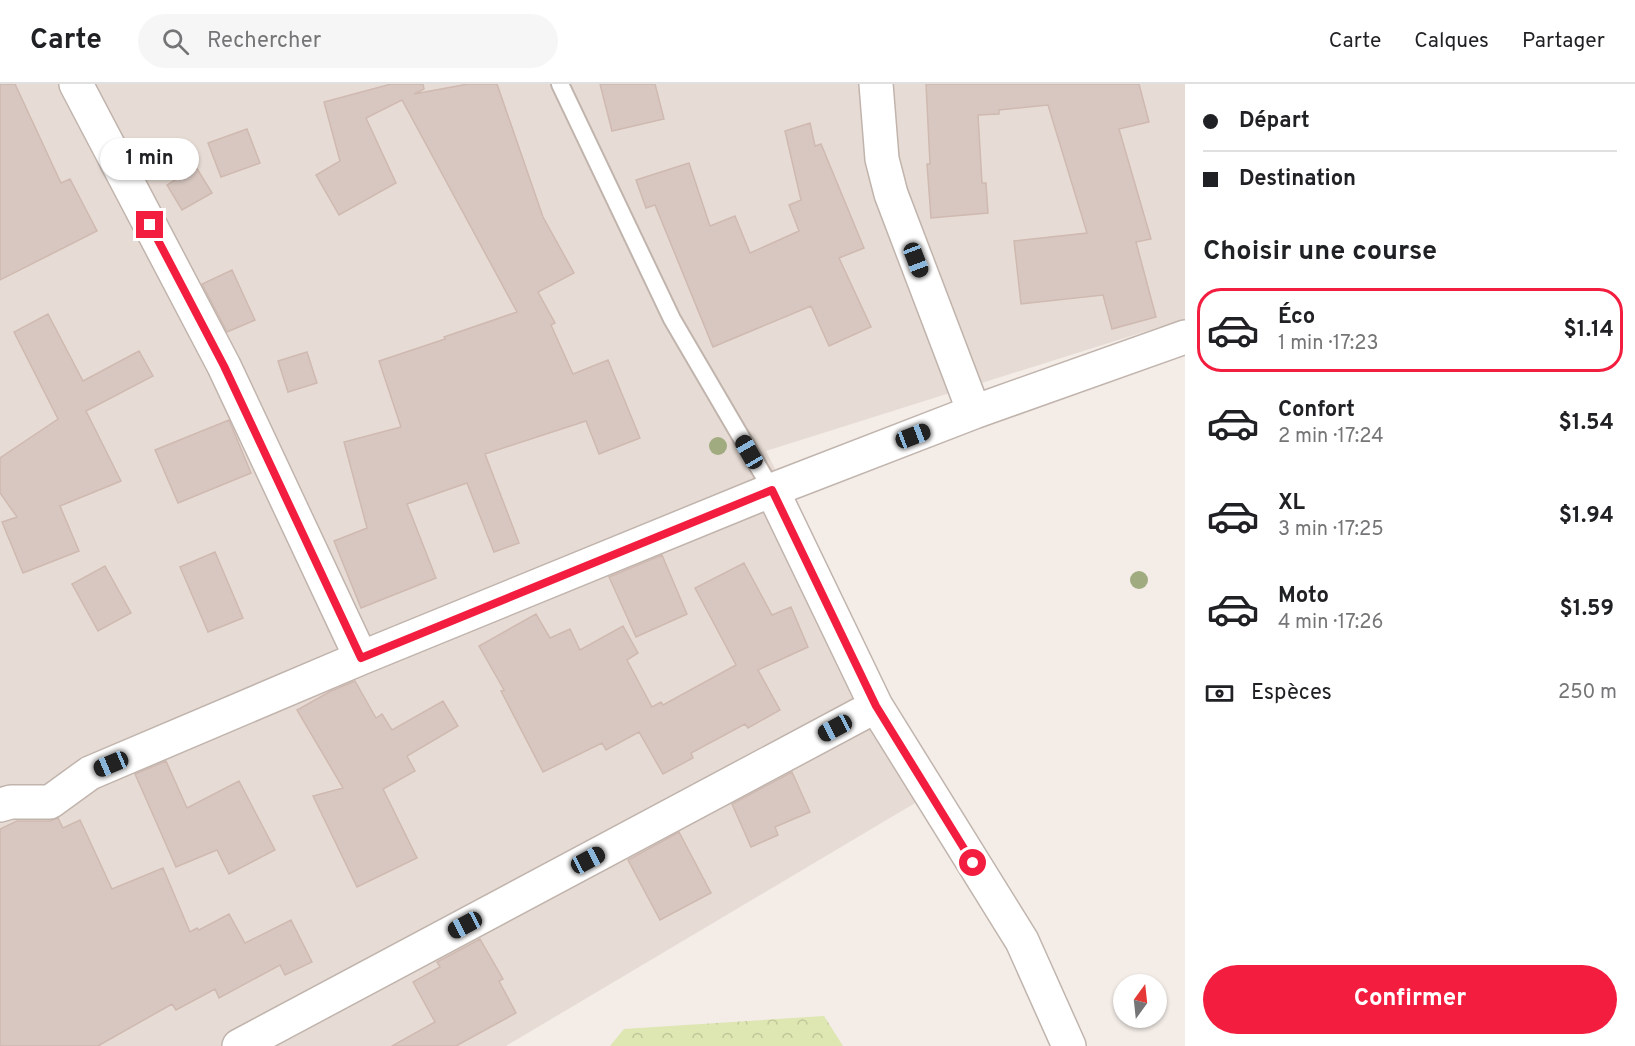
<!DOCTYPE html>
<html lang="fr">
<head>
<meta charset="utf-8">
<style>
  :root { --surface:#fff; --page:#f6f6f6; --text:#202124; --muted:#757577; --line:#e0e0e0; --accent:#f31e3f }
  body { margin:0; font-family:Overpass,sans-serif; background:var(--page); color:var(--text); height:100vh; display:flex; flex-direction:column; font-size:22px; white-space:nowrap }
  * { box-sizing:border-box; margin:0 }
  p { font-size:20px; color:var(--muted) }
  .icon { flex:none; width:33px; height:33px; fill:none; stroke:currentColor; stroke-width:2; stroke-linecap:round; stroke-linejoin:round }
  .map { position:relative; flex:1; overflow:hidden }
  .side { display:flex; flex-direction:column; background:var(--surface); width:450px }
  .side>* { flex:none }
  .hud { display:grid; align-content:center; height:132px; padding:0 18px; background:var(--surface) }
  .needle { width:39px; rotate:15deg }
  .fabs { position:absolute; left:1113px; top:890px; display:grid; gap:12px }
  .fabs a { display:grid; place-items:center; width:54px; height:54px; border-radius:50%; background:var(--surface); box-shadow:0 2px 4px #0004; font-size:30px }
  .end { position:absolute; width:27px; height:27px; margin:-14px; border:8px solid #f31e3f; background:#fff; box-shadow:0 0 0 3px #fff }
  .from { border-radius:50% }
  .bubble { position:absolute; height:42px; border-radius:21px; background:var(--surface); box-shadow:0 2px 4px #0004; font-size:20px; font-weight:700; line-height:42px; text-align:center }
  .car { position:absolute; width:18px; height:36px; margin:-18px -9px; border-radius:8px; box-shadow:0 0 4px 2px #0007; background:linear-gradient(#222 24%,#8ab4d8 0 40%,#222 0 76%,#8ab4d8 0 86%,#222 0) }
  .hud b { display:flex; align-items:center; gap:21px; height:57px; font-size:22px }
  .hud b+b { border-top:2px solid var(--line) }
  .hud i { width:15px; height:15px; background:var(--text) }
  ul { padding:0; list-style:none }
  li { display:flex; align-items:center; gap:18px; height:84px; margin:0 12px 9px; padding:0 6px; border:3px solid transparent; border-radius:24px }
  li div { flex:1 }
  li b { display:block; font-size:22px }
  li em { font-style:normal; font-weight:700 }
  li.selected { border-color:var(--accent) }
  li>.icon { width:54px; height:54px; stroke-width:1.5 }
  h2 { padding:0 18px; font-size:27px; line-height:72px }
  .pay { display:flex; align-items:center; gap:15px; height:66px; padding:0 18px; font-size:22px }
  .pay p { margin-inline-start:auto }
  .action { display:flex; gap:12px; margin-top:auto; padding:12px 18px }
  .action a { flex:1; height:69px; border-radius:36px; background:var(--accent); color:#fff; font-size:24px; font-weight:700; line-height:69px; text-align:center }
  header { display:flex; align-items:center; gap:36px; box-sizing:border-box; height:84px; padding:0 30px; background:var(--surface); border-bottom:2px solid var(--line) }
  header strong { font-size:28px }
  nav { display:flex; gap:33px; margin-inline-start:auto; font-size:21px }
  .search { width:420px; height:54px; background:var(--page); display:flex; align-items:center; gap:15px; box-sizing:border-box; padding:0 21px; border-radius:33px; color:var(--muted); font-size:22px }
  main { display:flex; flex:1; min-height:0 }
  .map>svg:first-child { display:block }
  .residential { fill:#e7dcd5 }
  .forest { fill:url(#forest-crowns) }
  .building { fill:#d7c7c0; stroke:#cfb9b0; stroke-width:1.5 }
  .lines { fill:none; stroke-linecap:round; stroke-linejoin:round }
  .lane-casing { stroke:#c1b4ad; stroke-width:20 }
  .street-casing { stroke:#c1b4ad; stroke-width:36 }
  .lane { stroke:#fff; stroke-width:16 }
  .street { stroke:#fff; stroke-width:33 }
  .tree { fill:#a1ab80 }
  .route { stroke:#f31e3f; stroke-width:8 }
</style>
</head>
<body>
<header>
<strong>Carte</strong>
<div class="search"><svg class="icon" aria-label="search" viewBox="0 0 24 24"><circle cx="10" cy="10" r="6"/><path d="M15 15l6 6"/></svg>Rechercher</div>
<nav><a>Carte</a><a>Calques</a><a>Partager</a></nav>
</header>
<main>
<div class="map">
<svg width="1185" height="962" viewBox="0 0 1185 962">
  <defs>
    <pattern id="forest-crowns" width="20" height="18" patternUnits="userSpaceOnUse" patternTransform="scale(1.5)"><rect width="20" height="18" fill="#dee6b1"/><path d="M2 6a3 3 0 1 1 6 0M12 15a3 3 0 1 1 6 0" fill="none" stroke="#c0c699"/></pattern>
  </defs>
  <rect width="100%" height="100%" fill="#f3ece7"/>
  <path class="residential" d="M 0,0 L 1185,0 L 1185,235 L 766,367 L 937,706 L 506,962 L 0,962 Z"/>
  <path class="forest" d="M 824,932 L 843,962 L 610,962 L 624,945 Z"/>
  <path class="building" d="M 0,0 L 15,0 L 61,99 L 70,95 L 97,147 L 0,196 Z
    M 391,0 L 423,0 L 424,5 L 414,10 L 468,0 L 497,0 L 543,133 L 574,189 L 538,208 L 555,239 L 551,241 L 573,290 L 608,276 L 640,354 L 599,370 L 586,337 L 485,370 L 519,459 L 494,468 L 467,399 L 407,420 L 436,494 L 361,524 L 334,457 L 367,444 L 344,358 L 401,343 L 379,277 L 445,255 L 444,253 L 517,228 L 402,16 L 366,34 L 396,99 L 339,131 L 316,91 L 340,77 L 324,18 Z
    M 600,0 L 655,0 L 664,35 L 612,47 Z
    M 926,0 L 1139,0 L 1149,38 L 1119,45 L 1151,155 L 1136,158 L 1156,233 L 1112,245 L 1103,211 L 1021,220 L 1014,157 L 1087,149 L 1048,21 L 999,26 L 999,30 L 978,31 L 982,99 L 986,99 L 988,129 L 931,134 L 927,80 L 930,80 Z
    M 810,39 L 815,62 L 821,60 L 864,164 L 839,174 L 871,243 L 829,262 L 811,222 L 713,263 L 655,121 L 646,124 L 636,96 L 689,79 L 710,142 L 735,132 L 750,169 L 799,147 L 789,121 L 801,116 L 785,47 Z
    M 247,45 L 260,79 L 221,93 L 208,59 Z
    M 196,83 L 212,109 L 182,126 L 167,101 Z
    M 232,186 L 255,236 L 227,248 L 202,200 Z
    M 48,230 L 83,297 L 139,267 L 153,292 L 86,327 L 121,397 L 60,422 L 79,467 L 23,489 L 2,438 L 17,433 L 0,409 L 0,374 L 58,335 L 14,248 Z
    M 307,268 L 317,299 L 288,308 L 278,277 Z
    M 229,336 L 251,389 L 178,419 L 155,366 Z
    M 215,468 L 243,534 L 208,548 L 180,483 Z
    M 662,471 L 687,530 L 636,553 L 609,493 Z
    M 744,479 L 772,531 L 791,523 L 808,563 L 758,586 L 780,626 L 748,644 L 745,640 L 691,669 L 693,674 L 663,690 L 639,648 L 606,666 L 602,659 L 543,688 L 501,607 L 504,606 L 479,562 L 536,530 L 550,554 L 570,545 L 580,566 L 623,542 L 638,569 L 627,576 L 652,623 L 661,618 L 663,621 L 736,581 L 695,504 Z
    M 105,482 L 131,529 L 98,547 L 72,500 Z
    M 355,597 L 376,634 L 382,630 L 392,646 L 443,617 L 458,642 L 407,672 L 415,687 L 383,705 L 417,774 L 357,803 L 313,712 L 343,704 L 297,626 L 331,607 Z
    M 166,677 L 187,724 L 239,697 L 275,766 L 229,790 L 217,766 L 176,783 L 135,690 Z
    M 792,688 L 810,728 L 775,743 L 778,751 L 751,763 L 732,720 Z
    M 58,734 L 63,744 L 80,736 L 112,805 L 163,784 L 190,848 L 197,844 L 199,846 L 229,830 L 245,859 L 291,836 L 312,878 L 285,891 L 280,881 L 219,914 L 215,905 L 176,926 L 172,920 L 98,962 L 0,962 L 0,745 L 17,737 L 50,737 Z
    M 679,748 L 711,809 L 660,836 L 628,776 Z
    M 480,855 L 503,895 L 499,897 L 516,929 L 456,962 L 392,962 L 435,938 L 413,898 L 440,883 L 437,878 Z"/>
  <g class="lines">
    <g class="lane-casing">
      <path id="lane" d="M 560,0 L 672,235 L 772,406"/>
    </g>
    <g class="street-casing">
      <path id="street" d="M 76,0 L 224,282 L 361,574
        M 876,0 L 882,75 L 891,110 L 974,328
        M 772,406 L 876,622 L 1022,857 L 1069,962
        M 0,721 L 11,718 L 50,718 L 90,689 L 361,574 L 772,406 L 974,328 L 1185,253
        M 239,962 L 876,622"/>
    </g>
    <use href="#lane" class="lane"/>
    <use href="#street" class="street"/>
  </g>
  <g class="tree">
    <circle cx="718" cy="362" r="9"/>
    <circle cx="1139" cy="496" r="9"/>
  </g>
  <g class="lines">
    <path class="route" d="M 150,141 L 224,282 L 361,574 L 772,406 L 876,622 L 973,779"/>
  </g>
</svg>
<div class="fabs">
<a><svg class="needle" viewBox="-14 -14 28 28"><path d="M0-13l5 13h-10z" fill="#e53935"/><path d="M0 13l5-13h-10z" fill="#757577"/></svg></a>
</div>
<i class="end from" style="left:973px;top:779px"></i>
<i class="end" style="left:150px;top:141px"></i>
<div class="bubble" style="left:100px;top:54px;width:99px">1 min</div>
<i class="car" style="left:916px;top:176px;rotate:159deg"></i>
<i class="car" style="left:913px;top:352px;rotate:69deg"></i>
<i class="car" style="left:749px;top:368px;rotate:330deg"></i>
<i class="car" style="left:835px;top:644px;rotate:242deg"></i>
<i class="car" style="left:111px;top:680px;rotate:247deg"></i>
<i class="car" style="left:588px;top:776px;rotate:62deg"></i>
<i class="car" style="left:465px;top:841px;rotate:242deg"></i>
</div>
<section class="side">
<div class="hud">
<b><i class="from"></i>Départ</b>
<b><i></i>Destination</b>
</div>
<h2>Choisir une course</h2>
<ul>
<li class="selected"><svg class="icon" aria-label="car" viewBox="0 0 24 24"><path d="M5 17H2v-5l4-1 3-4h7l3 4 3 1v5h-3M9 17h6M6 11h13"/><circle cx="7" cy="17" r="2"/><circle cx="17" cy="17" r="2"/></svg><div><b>Éco</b><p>1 min · 17:23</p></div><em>$1.14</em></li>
<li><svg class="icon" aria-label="car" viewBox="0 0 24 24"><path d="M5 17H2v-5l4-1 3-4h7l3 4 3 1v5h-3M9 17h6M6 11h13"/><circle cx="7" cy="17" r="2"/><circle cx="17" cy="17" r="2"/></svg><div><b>Confort</b><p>2 min · 17:24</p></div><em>$1.54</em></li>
<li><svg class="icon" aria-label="car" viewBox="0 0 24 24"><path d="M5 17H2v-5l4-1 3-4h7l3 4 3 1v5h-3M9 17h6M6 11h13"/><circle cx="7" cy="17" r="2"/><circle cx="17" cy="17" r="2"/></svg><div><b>XL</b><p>3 min · 17:25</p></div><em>$1.94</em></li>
<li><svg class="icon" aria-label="car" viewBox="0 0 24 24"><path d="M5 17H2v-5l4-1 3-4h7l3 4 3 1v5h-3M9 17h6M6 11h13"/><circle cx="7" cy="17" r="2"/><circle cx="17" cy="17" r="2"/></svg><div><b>Moto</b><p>4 min · 17:26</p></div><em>$1.59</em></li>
</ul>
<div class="pay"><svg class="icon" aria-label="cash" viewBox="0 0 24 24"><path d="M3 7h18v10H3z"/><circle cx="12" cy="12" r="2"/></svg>Espèces<p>250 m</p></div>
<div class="action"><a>Confirmer</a></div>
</section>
</main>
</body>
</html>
